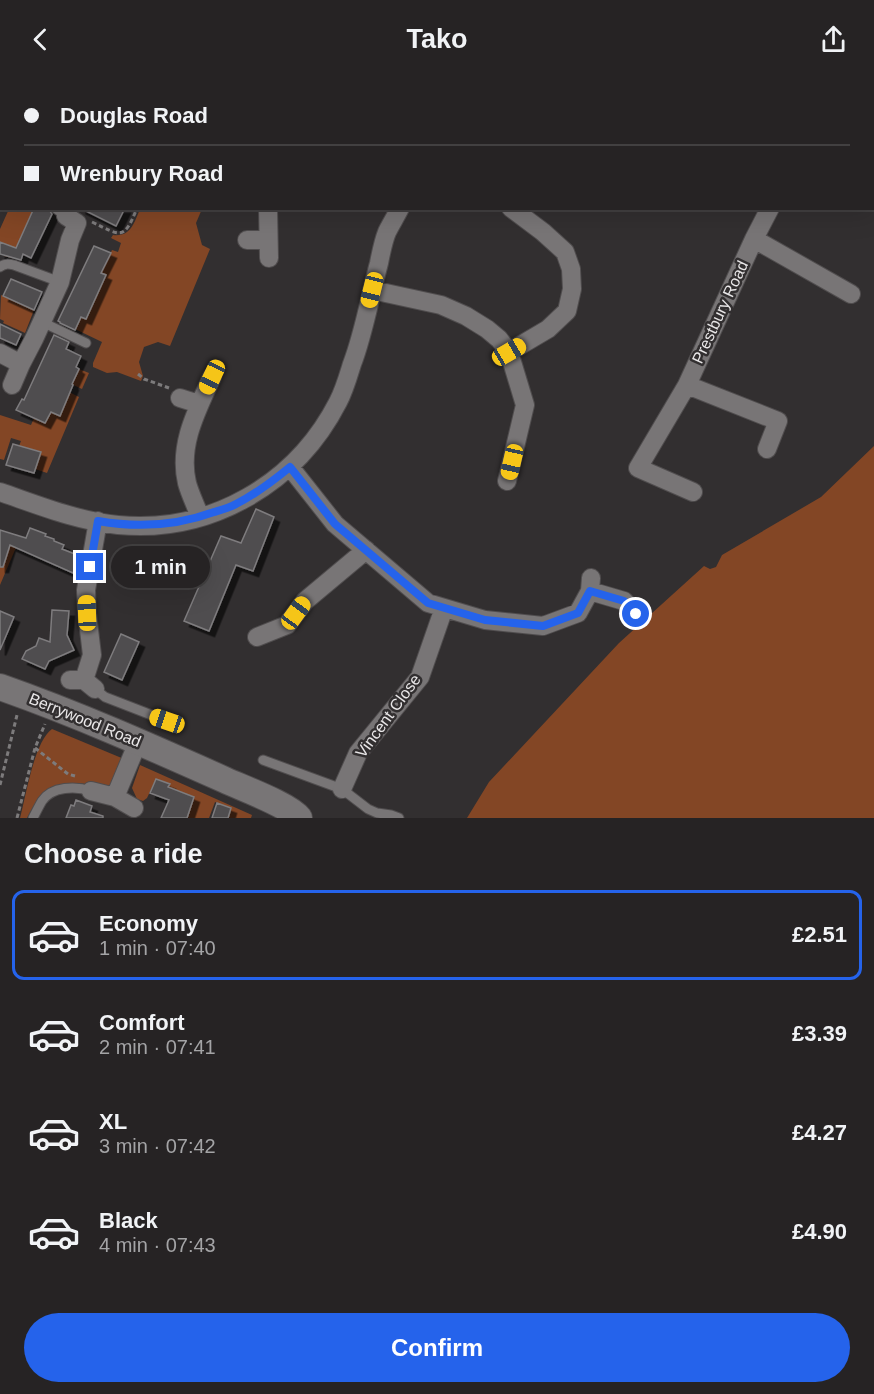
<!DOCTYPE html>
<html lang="en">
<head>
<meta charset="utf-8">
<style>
  :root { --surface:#262324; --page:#322f31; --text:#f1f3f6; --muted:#a4a4a6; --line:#424041; --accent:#2563eb }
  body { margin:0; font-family:Arial,sans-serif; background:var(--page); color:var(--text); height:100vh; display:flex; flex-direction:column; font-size:22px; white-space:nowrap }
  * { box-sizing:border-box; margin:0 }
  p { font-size:20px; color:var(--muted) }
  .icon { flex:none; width:33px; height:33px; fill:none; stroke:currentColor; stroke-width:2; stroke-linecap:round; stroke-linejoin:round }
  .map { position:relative; height:740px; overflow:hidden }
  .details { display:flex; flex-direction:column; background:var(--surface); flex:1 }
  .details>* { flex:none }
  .guide { position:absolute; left:0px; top:0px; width:874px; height:132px; box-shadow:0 6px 24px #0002,0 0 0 2px var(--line); display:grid; align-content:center; height:132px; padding:0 24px; background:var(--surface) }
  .end { position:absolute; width:27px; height:27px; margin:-14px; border:8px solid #2563eb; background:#fff; box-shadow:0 0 0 3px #fff }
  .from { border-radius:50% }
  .bubble { position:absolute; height:42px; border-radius:21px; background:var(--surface); box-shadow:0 6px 24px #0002,0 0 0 2px var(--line); font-size:20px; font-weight:800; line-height:42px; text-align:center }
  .car { position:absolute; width:18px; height:36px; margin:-18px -9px; border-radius:8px; box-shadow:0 0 4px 2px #0007; background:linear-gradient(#f5c518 24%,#345 0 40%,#f5c518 0 76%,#345 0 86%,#f5c518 0) }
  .guide b { display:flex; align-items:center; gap:21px; height:57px; font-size:22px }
  .guide b+b { border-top:2px solid var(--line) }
  .guide i { width:15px; height:15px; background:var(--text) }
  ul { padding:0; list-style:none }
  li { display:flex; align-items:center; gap:18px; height:90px; margin:0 12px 9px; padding:0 12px; border:3px solid transparent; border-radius:12px }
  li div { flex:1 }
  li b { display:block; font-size:22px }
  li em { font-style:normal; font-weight:800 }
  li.on { border-color:var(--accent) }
  li>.icon { width:54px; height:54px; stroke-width:1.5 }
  h2 { padding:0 24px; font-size:27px; line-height:72px }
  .cta { display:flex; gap:12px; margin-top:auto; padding:12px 24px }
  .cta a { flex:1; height:69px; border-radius:36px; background:var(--accent); color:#fff; font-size:24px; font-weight:800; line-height:69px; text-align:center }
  header { display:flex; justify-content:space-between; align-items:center; height:78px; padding:0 24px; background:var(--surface); font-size:27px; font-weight:800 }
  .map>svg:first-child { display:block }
  .green { fill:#834625 }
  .building { fill:#4f4d4f; stroke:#7e7c7e; stroke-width:1.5; filter:url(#shadow) }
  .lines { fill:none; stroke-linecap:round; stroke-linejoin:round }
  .lane-casing { stroke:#504d4e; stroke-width:11 }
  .street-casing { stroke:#504d4e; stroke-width:20 }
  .secondary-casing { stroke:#504d4e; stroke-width:28 }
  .path { stroke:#7d7b7c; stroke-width:3; stroke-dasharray:4.5 3; stroke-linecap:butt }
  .lane { stroke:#787576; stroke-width:9 }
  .street { stroke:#787576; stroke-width:18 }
  .secondary { stroke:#787576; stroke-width:26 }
  .route { stroke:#2563eb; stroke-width:8 }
  .labels { text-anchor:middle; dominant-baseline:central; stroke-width:5; stroke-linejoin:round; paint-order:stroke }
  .street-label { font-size:16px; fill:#e9e7e8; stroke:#322f30 }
</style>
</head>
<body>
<header><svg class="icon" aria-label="back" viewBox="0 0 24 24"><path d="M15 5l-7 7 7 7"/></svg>Tako<svg class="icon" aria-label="share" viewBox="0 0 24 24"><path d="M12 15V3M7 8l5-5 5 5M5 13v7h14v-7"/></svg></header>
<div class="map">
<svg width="874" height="740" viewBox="0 0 874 740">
  <defs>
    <filter id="shadow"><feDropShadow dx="5.5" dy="5.5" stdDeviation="0" flood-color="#0009"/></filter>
  </defs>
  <rect width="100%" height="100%" fill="#322f30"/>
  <path class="green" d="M 41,0 L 140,0 L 143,1 L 145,0 L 146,1 L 41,1 Z
    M 215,0 L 306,0 L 305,2 L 215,1 Z
    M 9,131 L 30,131 L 34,133 L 11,180 L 4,178 L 8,167 L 0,164 L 0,151 Z
    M 140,131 L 202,131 L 196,145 L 202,167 L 210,171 L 170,268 L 158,264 L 144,269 L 139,284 L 143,298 L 141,303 L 117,294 L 107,295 L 93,289 L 93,285 L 102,264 L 75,251 L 81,239 L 86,241 L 89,236 L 84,233 L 86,229 L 91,231 L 93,227 L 88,225 C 99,219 100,213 99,200 L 104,202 L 106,198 L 101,195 L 112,172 L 118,174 L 121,165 L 111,160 L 113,157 C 131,159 134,145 140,131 Z
    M 1,217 L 34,232 L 25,255 L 3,245 L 4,243 L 0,241 Z
    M 79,291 L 89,295 L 82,311 L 69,305 L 76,297 Z
    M 57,308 L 79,319 L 47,395 L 35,391 L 40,374 L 19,368 L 21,363 L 11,360 L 4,382 L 0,381 L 0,337 L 31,347 L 34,340 L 45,345 L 51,334 L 59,338 L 62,332 Z
    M 874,368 L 874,740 L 467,740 L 489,704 L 619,565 L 704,488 L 710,491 L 716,489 L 722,477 L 821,419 Z
    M 13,458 L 20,460 L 0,507 L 0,472 Z
    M 52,651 L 124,681 C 121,688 118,701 111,706 C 106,710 99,708 93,707 C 60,701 42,709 27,740 L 20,740 C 26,718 34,664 52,651 Z
    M 140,687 L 252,737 L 251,740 L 228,740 L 231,730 L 215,724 L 209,740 L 187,740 L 194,719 L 168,709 L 169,706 L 156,701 L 147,720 L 143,723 L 137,721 L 132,710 Z"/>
  <path class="building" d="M 34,130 L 48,130 L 52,136 L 31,180 L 23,176 L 21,182 L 0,176 L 0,164 L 16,170 Z
    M 80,130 L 125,130 L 116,148 Z
    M 94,168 L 111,175 L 101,195 L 106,197 L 86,241 L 81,239 L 75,252 L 60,245 L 60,244 L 58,243 Z
    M 11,201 L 42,214 L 34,232 L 3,218 Z
    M 0,246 L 21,256 L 16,267 L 0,260 Z
    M 54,257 L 69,264 L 66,271 L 81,278 L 76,289 L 79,291 L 72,306 L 73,307 L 60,338 L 51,334 L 45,345 L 16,332 L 22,321 L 24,322 Z
    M 13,366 L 41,374 L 34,395 L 6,387 Z
    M 256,431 L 274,439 L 253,493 L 236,487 L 209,553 L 184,543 L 221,458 L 241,465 Z
    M 30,450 L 46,456 L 45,458 L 54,461 L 54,463 L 64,467 L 62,471 L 80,478 L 73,495 L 10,467 L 3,489 L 0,489 L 0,452 L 26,460 Z
    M 52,532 L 69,533 L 67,557 L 74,572 L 49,583 L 45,591 L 22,581 L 26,573 L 36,568 L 39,560 L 50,564 Z
    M 0,533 L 14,539 L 0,572 Z
    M 121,556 L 139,564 L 122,602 L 104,594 Z
    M 156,701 L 170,706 L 168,709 L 194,719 L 187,740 L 161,740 L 169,722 L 150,715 Z
    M 76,722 L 92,728 L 90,734 L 103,738 L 103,740 L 66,740 L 71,727 L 74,728 Z
    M 217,725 L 231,730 L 228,740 L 212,740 Z"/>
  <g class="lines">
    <g class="lane-casing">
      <path id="lane" d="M 55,130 L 66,138
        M 0,189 C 5,185 9,186 14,187 L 60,204
        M 42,244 L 86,265
        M 95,611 L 105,619 L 167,643
        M 263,682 L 342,711 L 368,731 L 377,735 L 391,737 L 399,740
        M 33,740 C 36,734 39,728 42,723 C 52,708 76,708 91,713"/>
    </g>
    <g class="street-casing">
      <path id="street" d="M 29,0 L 30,2
        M 665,0 L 665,2
        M 470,2 L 471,0
        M 829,2 L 829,0
        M 873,74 L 874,75
        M 268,130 L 269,180
        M 754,161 L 851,216
        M 247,162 L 268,162
        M 372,212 L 441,227 L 466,238 L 487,251 L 499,261 L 509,274 L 525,327 L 507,403
        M 509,274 L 548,251 L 567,233 L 572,211 L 571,191 L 565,174 L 543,154 L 511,130
        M 0,275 L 21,286 L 34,261 L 60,204 L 70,162 L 77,145 L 66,138
        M 12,307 L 21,286
        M 687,307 L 778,343 L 767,371
        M 180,320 L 199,326
        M 290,389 L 335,446 L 428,525 L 485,542 L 543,548 L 578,535 L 590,513 L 591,500
        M 0,414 C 38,427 77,443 118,447 C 210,456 296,406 338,324 C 344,313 348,299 352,286 C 364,255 370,218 379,185 C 381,175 383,164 387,154 C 391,146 396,138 400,130
        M 693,414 L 638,390 L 687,307 L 754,161 L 770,130
        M 200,439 C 196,428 190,416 187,405 C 178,367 197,332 212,299
        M 590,513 L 624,523 L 636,536
        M 257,559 L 287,547 L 305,523 L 366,472
        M 70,602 L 84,602 L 95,611
        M 84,602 L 92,577 L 87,535 L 86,512 L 98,443
        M 342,711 L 358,675 L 420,599 L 444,530
        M 91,713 L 115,719 L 134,730
        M 115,719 L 138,664"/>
    </g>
    <g class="secondary-casing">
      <path id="secondary" d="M 0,609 C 77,636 151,669 225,702 C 242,710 289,727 299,740"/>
    </g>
    <path class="path" d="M 210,0 L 212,2
      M 202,2 L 202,0
      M 0,46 L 2,46
      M 92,144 C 121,158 124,163 137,130
      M 138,296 L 144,301 L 169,310
      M 35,670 L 68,696 L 75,698
      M 0,707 L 17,637
      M 17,740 L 35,670 L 45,646"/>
    <use href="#lane" class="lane"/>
    <use href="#street" class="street"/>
    <use href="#secondary" class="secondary"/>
  </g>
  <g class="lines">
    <path class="route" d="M 90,489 L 98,443 C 138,450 176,448 214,434 C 221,432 229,430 236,426 C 256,416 273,403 290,389 L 335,446 L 428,525 L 485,542 L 543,548 L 578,535 L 590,513 L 624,523 L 636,536"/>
  </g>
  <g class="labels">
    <g class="street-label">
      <text transform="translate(720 234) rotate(-65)">Prestbury Road</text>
      <text transform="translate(388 638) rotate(-54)">Vincent Close</text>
      <text transform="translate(85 642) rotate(22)">Berrywood Road</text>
    </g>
  </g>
</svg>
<i class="end from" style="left:636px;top:536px"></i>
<i class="end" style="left:90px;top:489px"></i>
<div class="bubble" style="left:111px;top:468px;width:99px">1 min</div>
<i class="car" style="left:372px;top:212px;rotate:194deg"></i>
<i class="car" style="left:509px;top:274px;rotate:60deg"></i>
<i class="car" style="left:212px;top:299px;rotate:205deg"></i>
<i class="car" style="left:512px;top:384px;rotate:193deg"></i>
<i class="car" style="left:87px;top:535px;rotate:358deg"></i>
<i class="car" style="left:296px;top:535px;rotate:36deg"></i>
<i class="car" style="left:167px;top:643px;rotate:289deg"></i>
<div class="guide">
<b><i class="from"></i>Douglas Road</b>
<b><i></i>Wrenbury Road</b>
</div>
</div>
<section class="details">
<h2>Choose a ride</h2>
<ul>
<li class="on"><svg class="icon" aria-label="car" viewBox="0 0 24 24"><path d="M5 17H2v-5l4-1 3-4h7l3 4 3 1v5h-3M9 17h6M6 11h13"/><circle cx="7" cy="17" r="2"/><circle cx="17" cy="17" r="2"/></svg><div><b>Economy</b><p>1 min · 07:40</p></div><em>£2.51</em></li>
<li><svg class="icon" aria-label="car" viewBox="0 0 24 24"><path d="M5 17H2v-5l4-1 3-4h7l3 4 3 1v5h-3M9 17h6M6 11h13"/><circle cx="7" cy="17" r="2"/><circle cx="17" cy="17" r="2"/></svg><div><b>Comfort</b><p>2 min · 07:41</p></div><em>£3.39</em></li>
<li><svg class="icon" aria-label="car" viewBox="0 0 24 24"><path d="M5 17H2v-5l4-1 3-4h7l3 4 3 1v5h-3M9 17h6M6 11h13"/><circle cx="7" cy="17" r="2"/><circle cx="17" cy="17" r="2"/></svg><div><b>XL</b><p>3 min · 07:42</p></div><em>£4.27</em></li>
<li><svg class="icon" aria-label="car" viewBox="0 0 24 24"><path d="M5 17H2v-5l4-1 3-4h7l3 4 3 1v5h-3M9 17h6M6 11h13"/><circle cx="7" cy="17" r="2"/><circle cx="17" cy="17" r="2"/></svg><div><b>Black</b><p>4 min · 07:43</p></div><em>£4.90</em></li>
</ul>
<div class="cta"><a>Confirm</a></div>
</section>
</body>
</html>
